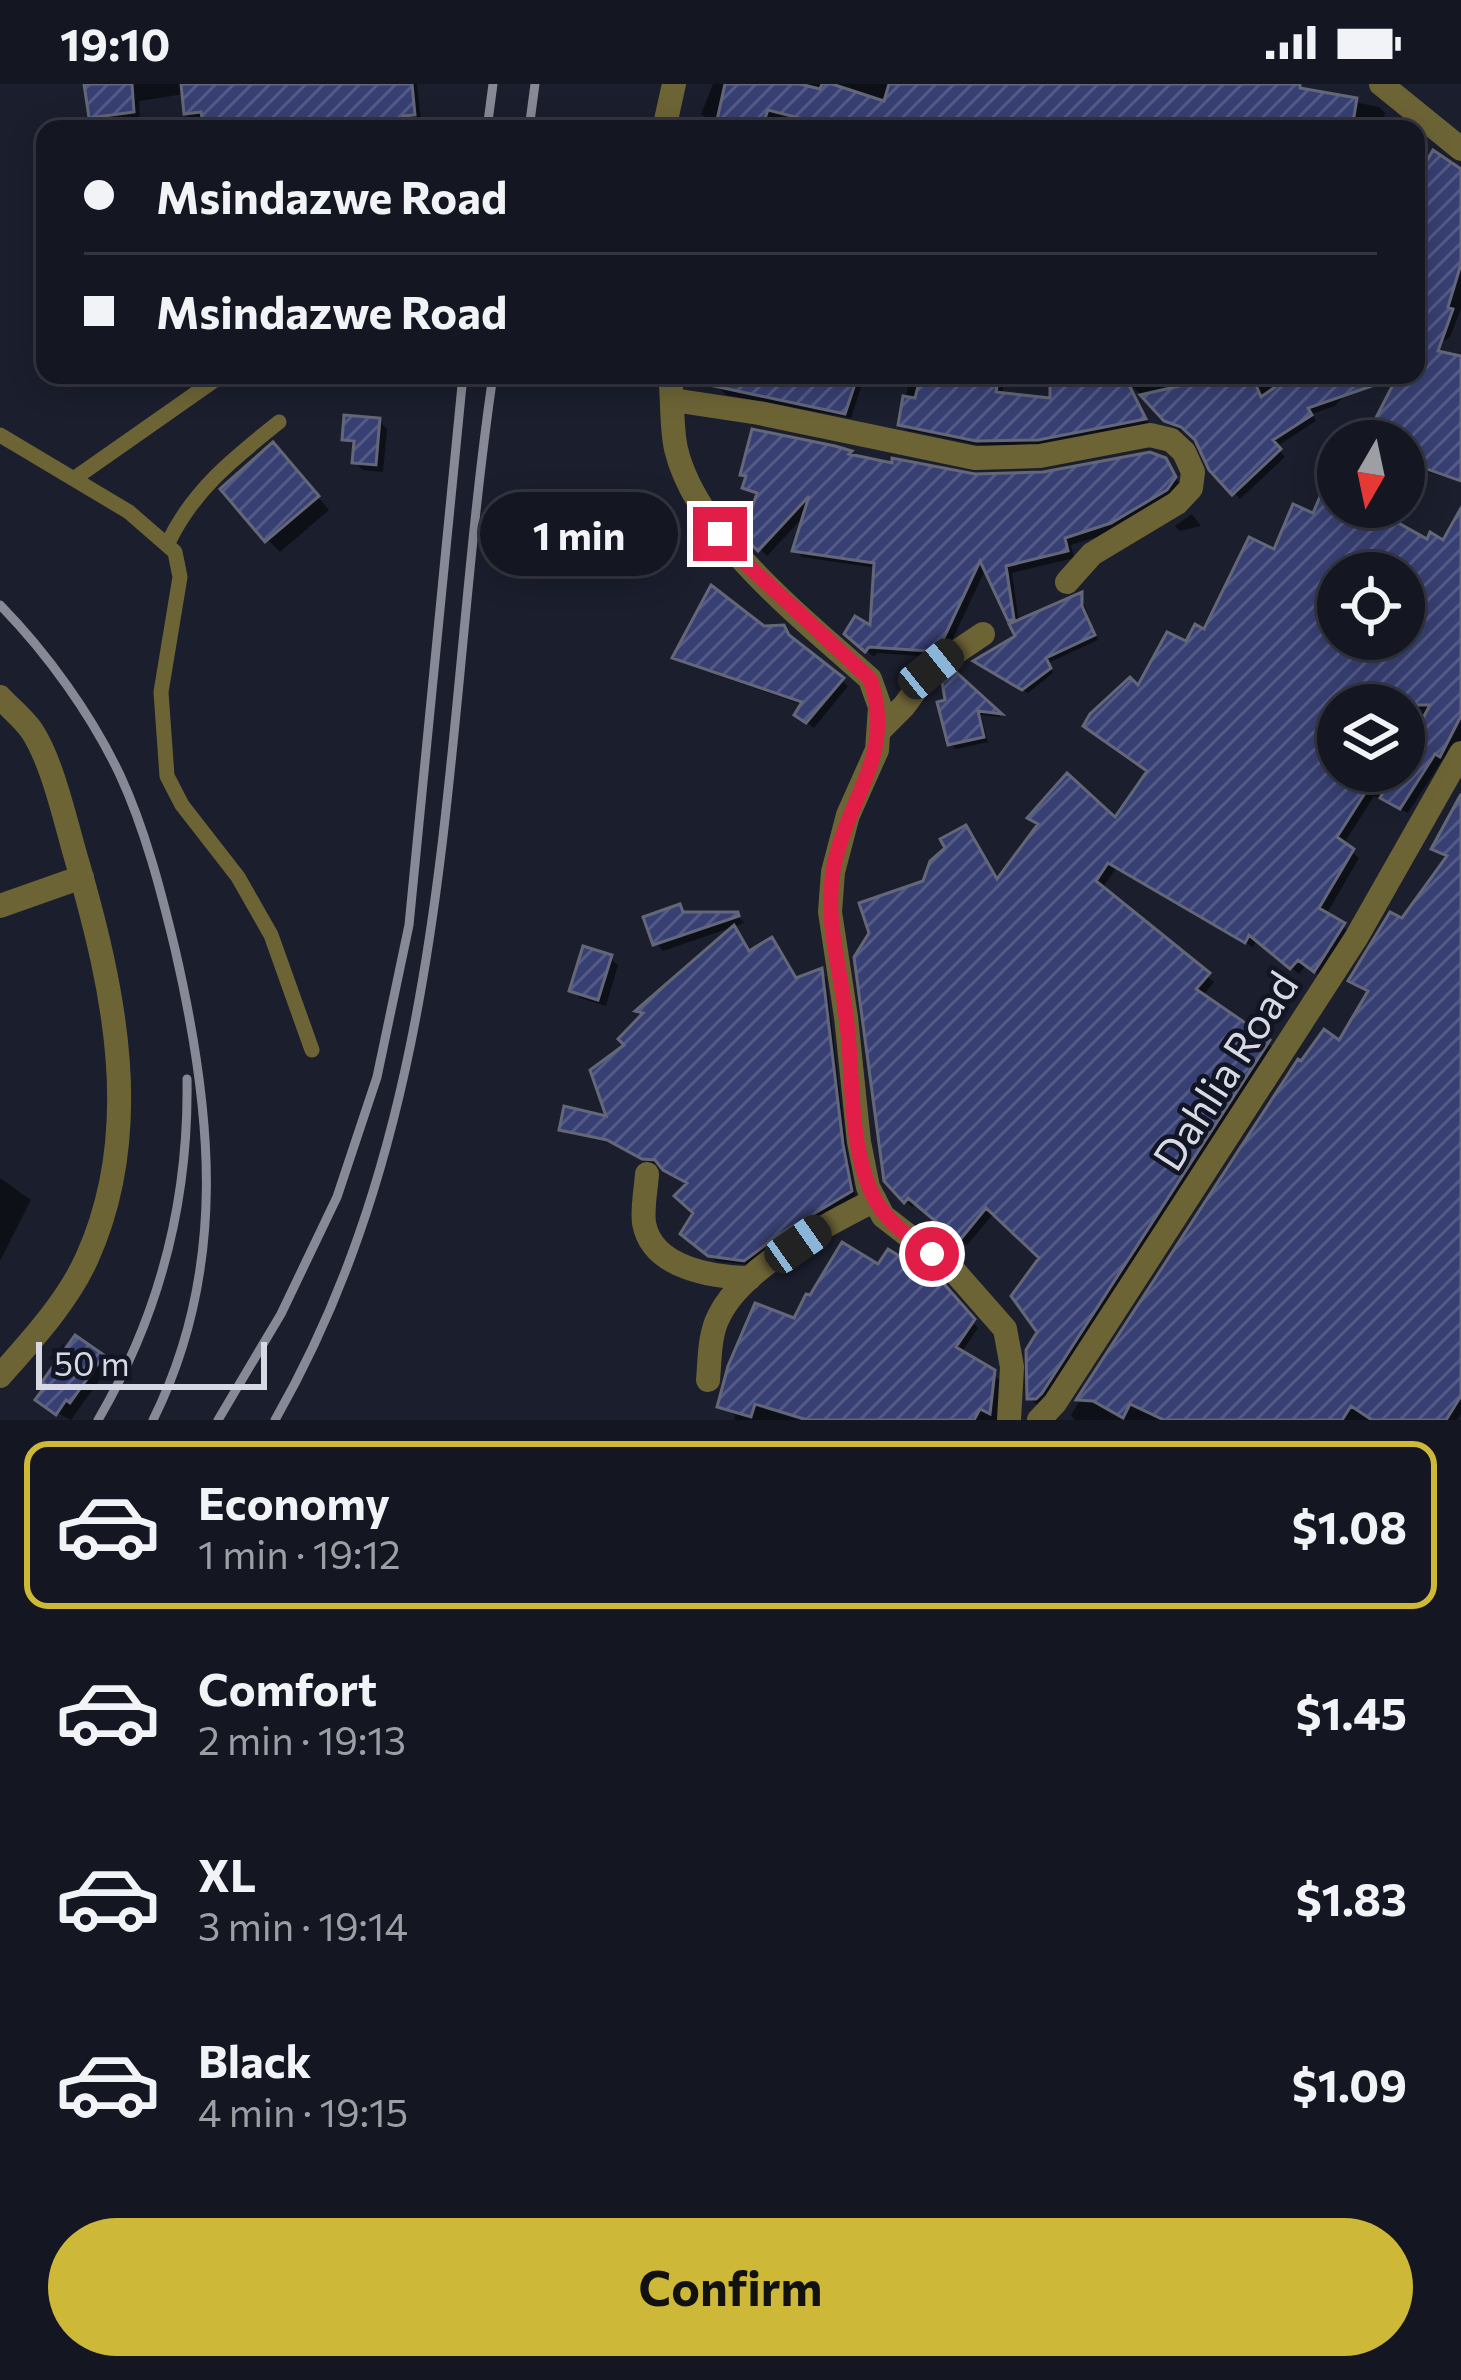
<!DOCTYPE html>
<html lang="en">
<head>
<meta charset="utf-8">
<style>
  :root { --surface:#141622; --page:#21232f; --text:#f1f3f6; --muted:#9d9fa5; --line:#333540; --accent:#ceb837 }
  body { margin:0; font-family:Commissioner,sans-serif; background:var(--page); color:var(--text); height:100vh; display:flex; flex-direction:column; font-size:45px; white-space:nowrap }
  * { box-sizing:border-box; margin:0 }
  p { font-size:39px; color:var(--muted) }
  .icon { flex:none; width:66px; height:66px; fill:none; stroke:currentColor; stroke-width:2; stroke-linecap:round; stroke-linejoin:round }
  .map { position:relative; height:1336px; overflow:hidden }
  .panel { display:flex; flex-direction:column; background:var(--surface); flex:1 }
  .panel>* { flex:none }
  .banner { position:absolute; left:36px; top:36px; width:1389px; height:264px; border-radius:24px; box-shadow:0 6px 30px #0003,0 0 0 3px var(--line); display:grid; align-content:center; height:264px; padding:0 48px; background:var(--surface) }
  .needle { width:78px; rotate:189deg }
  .controls { position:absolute; left:1317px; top:336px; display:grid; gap:24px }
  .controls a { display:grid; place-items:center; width:108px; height:108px; border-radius:50%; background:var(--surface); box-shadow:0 6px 30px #0003,0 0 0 3px var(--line); font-size:60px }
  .scale { position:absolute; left:36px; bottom:30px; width:231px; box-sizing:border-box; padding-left:12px; border:6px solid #d7dae4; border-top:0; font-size:33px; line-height:42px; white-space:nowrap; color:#d7dae4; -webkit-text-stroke:9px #121523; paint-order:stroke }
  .end { position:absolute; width:54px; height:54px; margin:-27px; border:15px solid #e11d48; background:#fff; box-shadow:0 0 0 6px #fff }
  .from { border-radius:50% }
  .bubble { position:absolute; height:84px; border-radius:42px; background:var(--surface); box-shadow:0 6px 30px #0003,0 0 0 3px var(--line); font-size:39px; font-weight:700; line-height:84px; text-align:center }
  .car { position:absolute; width:36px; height:72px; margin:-36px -18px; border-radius:15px; box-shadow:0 0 9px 3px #0007; background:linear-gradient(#222 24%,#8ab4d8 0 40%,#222 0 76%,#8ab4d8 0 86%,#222 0) }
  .banner b { display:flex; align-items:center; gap:42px; height:114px; font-size:45px }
  .banner b+b { border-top:3px solid var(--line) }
  .banner i { width:30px; height:30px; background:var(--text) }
  ul { padding:21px 0 0; list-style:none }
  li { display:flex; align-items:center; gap:36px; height:168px; margin:0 24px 18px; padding:0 24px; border:6px solid transparent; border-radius:24px }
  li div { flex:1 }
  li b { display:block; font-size:45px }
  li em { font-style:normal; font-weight:700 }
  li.selected { border-color:var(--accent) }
  li>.icon { width:108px; height:108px; stroke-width:1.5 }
  .button { display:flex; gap:24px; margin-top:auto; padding:24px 48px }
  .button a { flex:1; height:138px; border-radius:72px; background:var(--accent); color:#111; font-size:48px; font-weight:700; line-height:138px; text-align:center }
  .status { display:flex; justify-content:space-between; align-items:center; height:84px; padding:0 60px; background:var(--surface); direction:ltr }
  .status svg { height:33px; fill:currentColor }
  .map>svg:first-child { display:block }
  .shadow { fill:#0007; fill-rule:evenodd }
  .building { fill:url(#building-hatch); stroke:#636779; stroke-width:3; fill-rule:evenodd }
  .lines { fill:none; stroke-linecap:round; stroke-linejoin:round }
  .lane { stroke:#6d6436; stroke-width:15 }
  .street { stroke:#6d6436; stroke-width:24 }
  .rail { stroke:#878a96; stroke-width:9 }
  .route { stroke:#e11d48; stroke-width:15 }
  .labels { text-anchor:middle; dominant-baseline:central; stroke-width:9; stroke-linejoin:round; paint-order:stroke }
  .street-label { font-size:42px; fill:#d7dae4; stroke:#121523 }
</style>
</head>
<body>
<div class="status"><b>19:10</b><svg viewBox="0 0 49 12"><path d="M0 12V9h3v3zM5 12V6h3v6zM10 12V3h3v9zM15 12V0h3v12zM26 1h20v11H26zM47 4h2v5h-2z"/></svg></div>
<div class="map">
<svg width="1461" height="1336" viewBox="0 0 1461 1336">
  <defs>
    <pattern id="building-hatch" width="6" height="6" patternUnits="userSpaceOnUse" patternTransform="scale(3)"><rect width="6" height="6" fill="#384073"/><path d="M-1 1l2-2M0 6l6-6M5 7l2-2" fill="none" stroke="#545b87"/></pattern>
  </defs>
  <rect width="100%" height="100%" fill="#1b1e2d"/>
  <path class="shadow" d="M 87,0 L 417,0 L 421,37 L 409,39 L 409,45 L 189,45 L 185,10 L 139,17 L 140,35 L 99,41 L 91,33 Z
    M 713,0 L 1299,0 L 1305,8 L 1379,23 L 1385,29 L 1382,45 L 709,45 L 712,38 L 701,30 Z
    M 1416,76 L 1461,89 L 1461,225 L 1450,253 L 1434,263 L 1416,262 Z
    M 1461,276 L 1461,398 L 1418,385 L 1404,418 L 1404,357 L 1391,357 L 1416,283 Z
    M 724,291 L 865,291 L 851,334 L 726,311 L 720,305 Z
    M 884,291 L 1005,291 L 1002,311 L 1053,317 L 1053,291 L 1326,291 L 1350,306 L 1335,322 L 1312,330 L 1316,337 L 1276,363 L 1285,373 L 1240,415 L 1211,384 L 1198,355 L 1174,343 L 1129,299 L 1149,340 L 1046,360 L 984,362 L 907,346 L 901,340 L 908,302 Z
    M 379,337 L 387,345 L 383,388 L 363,386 L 355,378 L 356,363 L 345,355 Z
    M 834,365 L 855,374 L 975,393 L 1043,391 L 1164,376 L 1181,402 L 1119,446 L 1071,461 L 1074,474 L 1012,489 L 1019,539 L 1081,512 L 1098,556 L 1048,579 L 1053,589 L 1028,609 L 982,581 L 1018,553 L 986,484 L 948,565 L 936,573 L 877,569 L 874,573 L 847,549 L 872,546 L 876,484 L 802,473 L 795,466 L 807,429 L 767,472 L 747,451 L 759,413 L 745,404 Z
    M 285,374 L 329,426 L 280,468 L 268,456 Z
    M 1338,378 L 1338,423 L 1402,423 L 1394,440 L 1428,459 L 1443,460 L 1461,437 L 1461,660 L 1448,678 L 1443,675 L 1408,729 L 1374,712 L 1343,761 L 1359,774 L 1326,831 L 1350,848 L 1322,893 L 1306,881 L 1299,890 L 1257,856 L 1253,863 L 1116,784 L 1101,806 L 1214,898 L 1202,913 L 1275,965 L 1043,1321 L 1037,1321 L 1030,1314 L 1041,1248 L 1043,1174 L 995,1128 L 967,1161 L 917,1119 L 912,1123 L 886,1096 L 857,873 L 926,799 L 966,744 L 999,798 L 1042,740 L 1031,734 L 1116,738 L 1150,688 L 1139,606 L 1205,549 L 1276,469 L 1315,434 ZM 1338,489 L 1404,489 L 1404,555 L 1338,555 ZM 1338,621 L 1404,621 L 1404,687 L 1338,687 Z
    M 1192,430 L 1201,442 L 1180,447 L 1175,442 Z
    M 783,544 L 793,558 L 848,602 L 814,644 L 804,636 L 803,621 L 682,579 L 676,573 L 763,545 Z
    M 956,592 L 1001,633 L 981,631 L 988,658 L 956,665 L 951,660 L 949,619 Z
    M 1461,712 L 1461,1330 L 1457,1336 L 1075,1336 L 1071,1331 L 1079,1318 L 1298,979 L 1340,960 L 1370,909 L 1352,897 L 1403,838 L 1449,775 L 1435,764 Z
    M 680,823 L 687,831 L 737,831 L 744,839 L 663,867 L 656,859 Z
    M 750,869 L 797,897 L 821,888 L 826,893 L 847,1067 L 856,1113 L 750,1181 L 716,1177 L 689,1155 L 697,1129 L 690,1100 L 662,1080 L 650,1079 L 615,1060 L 568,1050 L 562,1045 L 611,1036 L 628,961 L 645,932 L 640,927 Z
    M 610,874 L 618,881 L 606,922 L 580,914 L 572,906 Z
    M 0,1094 L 31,1116 L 0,1177 Z
    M 879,1184 L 942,1202 L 978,1244 L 961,1269 L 1000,1296 L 1000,1336 L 734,1336 L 735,1331 L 722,1323 L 796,1238 Z
    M 102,1274 L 110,1281 L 71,1336 L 46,1323 Z"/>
  <path class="building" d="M 84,0 L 132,0 L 134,28 L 89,34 Z
    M 181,0 L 412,0 L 415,31 L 403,32 L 403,45 L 204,45 L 201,28 L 184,30 Z
    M 725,0 L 800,0 L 820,5 L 822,0 L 832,0 L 884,17 L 889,0 L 1300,0 L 1300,4 L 1357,14 L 1352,45 L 1262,41 L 1261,45 L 826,45 L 827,41 L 768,26 L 761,45 L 715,45 Z
    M 1433,66 L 1461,85 L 1461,180 L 1448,223 L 1453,225 L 1438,267 L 1461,272 L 1461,397 L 1404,377 L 1404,357 L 1364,357 L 1398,291 L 1416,291 L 1416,76 L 1425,80 Z
    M 741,291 L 858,291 L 845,330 L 700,299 L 757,298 Z
    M 921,291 L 999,291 L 996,308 L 1050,314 L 1050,291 L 1124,291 L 1146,335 L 1038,356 L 976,357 L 898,341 L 903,312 L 915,314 Z
    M 1227,291 L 1252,291 L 1261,313 L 1292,291 L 1391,291 L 1392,295 L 1308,324 L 1312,331 L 1273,356 L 1281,365 L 1232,411 L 1209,386 L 1195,356 L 1181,343 L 1164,337 L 1140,311 Z
    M 344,331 L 380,334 L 376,381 L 352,379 L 354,357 L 342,356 Z
    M 752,345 L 835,362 L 852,367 L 849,370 L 892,379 L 892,374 L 975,390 L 1043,388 L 1150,368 L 1166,374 L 1176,393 L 1167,406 L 1111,439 L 1065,454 L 1068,467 L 1006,482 L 1014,535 L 1008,537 L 980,477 L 942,558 L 928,567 L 869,563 L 865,568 L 844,550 L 855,532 L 870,541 L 874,479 L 792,467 L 809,412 L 758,467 L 743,452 L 757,409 L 742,404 L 746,392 L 740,391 Z
    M 273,358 L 319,412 L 265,458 L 220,405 Z
    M 1338,371 L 1338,423 L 1392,423 L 1388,433 L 1427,455 L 1430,448 L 1443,456 L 1461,424 L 1461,632 L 1440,673 L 1435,670 L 1400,725 L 1380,714 L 1395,687 L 1404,687 L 1404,669 L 1430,621 L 1338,621 L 1338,687 L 1354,687 L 1372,698 L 1337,753 L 1354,765 L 1319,824 L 1345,839 L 1314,888 L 1298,876 L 1290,885 L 1249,851 L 1245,859 L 1108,779 L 1096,797 L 1210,889 L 1196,905 L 1270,956 L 1042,1309 L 1036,1315 L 1027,1315 L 1026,1266 L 1037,1248 L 1011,1212 L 1039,1174 L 986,1124 L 959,1157 L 908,1114 L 904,1119 L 884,1097 L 854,873 L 869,849 L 859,819 L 923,797 L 930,777 L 945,764 L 940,755 L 966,741 L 997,795 L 1038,740 L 1027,734 L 1067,689 L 1115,733 L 1147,687 L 1083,642 L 1090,630 L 1130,593 L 1138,601 L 1167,548 L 1186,557 L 1195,540 L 1204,545 L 1249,453 L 1274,465 L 1293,420 L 1313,429 ZM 1338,489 L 1404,489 L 1404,555 L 1338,555 Z
    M 711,501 L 764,542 L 784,541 L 789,551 L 844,594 L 806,639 L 794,631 L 802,618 L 672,574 Z
    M 1082,508 L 1082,522 L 1095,551 L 1046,574 L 1051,584 L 1022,606 L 973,577 L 1015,552 L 1009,540 Z
    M 956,588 L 1002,630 L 978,627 L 984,653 L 948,661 L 937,618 L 945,616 L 942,598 Z
    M 1461,710 L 1461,1312 L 1446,1336 L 1372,1336 L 1351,1322 L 1342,1336 L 1164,1336 L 1130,1320 L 1123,1334 L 1093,1317 L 1076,1316 L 1298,975 L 1301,977 L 1324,945 L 1339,956 L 1368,907 L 1348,897 L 1390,828 L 1402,834 L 1447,772 L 1431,765 Z
    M 680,820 L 683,828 L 738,828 L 739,832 L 653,861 L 643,833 Z
    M 734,841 L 749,867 L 772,853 L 796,894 L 822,884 L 843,1060 L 852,1107 L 780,1150 L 744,1177 L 708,1172 L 680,1150 L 693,1129 L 674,1112 L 687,1099 L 663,1086 L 655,1076 L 642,1075 L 607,1056 L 559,1046 L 564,1022 L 606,1032 L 590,986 L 624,961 L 618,955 L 643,929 L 635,927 Z
    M 583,862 L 612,871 L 598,916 L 569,907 Z
    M 842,1158 L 878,1180 L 888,1165 L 944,1200 L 975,1235 L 956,1263 L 995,1286 L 990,1330 L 980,1325 L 974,1336 L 807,1336 L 755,1320 L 751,1333 L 717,1323 L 728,1282 L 755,1219 L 794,1234 L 806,1210 L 810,1211 Z
    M 75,1251 L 104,1271 L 70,1319 L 66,1316 L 56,1331 L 35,1316 L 46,1301 L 42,1298 Z"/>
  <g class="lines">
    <path class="lane" d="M 0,351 L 129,428 L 175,468 L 180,493 L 161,608 L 167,692 L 182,721 L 238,793 L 271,851 L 312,966
      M 75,394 L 222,291
      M 168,459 C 193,406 234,374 279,338"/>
    <path class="street" d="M 1381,0 L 1461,65
      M 664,45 L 674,0
      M 670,291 C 673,315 671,342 676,365 C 697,453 805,536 870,595 L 880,623 L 877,666 L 848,731 L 833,788 L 830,828 L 846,933 L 859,1058 L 868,1103 L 883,1132 L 955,1188 L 1005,1245 L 1012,1283 L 1009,1336
      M 673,316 L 759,329 L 975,374 L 1040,372 L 1150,351 L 1171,356 L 1184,368 L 1193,388 L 1191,404 L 1177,419 L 1092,470 L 1067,498
      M 0,613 C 10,624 24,635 32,647 C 53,679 66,740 77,777 C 114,905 145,1046 87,1174 C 68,1217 31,1257 0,1292
      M 881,645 L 904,622 L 931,585 L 983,550
      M 0,822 L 82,793
      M 647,1090 C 646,1105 642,1124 644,1139 C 652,1185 714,1193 750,1194
      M 708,1296 C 710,1275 709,1251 719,1232 C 743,1182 828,1140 875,1116
      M 1039,1336 L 1055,1319 L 1356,854 L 1461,669"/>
    <path class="rail" d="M 487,45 L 493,0
      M 529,45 L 535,0
      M 0,521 C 47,569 91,630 120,691 C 145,745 161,807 175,865 C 212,1025 229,1183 153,1336
      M 98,1336 C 159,1232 189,1116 187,995
      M 218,1336 L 281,1230 L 337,1113 L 377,993 L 409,841 L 463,291
      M 275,1336 C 459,1014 441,646 493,291"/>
  </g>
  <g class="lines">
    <path class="route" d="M 720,450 L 742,476 L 870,595 C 897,671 846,714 833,787 C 825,836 840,884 846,932 C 854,988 848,1053 870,1105 C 882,1135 906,1151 932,1170"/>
  </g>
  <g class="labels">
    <g class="street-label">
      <text transform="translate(1224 986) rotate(-57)">Dahlia Road</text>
    </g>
  </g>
</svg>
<div class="controls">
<a><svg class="needle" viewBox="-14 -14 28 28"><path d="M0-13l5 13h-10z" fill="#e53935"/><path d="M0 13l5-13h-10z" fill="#9d9fa5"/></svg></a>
<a><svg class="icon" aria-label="locate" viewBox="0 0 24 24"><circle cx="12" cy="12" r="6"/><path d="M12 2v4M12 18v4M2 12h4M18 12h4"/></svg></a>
<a><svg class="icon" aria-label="layers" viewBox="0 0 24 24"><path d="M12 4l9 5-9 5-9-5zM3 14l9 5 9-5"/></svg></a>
</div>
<div class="scale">50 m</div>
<i class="end from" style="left:932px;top:1170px"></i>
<i class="end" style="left:720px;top:450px"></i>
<div class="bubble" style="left:480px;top:408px;width:198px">1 min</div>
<i class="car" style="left:931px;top:585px;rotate:51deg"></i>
<i class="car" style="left:798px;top:1160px;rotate:55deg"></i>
<div class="banner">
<b><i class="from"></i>Msindazwe Road</b>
<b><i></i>Msindazwe Road</b>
</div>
</div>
<section class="panel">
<ul>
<li class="selected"><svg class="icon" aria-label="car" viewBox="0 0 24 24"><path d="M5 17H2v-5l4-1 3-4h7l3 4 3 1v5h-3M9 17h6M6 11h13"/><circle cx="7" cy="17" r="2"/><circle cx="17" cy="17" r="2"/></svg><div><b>Economy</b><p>1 min · 19:12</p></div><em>$1.08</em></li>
<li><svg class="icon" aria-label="car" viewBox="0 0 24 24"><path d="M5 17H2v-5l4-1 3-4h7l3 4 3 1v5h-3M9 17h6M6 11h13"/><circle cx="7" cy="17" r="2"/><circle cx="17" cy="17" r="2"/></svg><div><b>Comfort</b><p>2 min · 19:13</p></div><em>$1.45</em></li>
<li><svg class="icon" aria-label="car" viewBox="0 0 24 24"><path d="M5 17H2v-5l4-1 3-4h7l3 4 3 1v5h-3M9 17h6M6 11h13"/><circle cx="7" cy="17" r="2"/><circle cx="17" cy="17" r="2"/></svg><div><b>XL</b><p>3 min · 19:14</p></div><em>$1.83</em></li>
<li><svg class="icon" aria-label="car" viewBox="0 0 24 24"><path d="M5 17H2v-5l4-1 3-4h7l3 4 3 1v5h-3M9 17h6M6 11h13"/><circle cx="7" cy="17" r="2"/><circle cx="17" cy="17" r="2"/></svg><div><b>Black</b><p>4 min · 19:15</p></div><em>$1.09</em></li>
</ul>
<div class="button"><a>Confirm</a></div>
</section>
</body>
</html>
